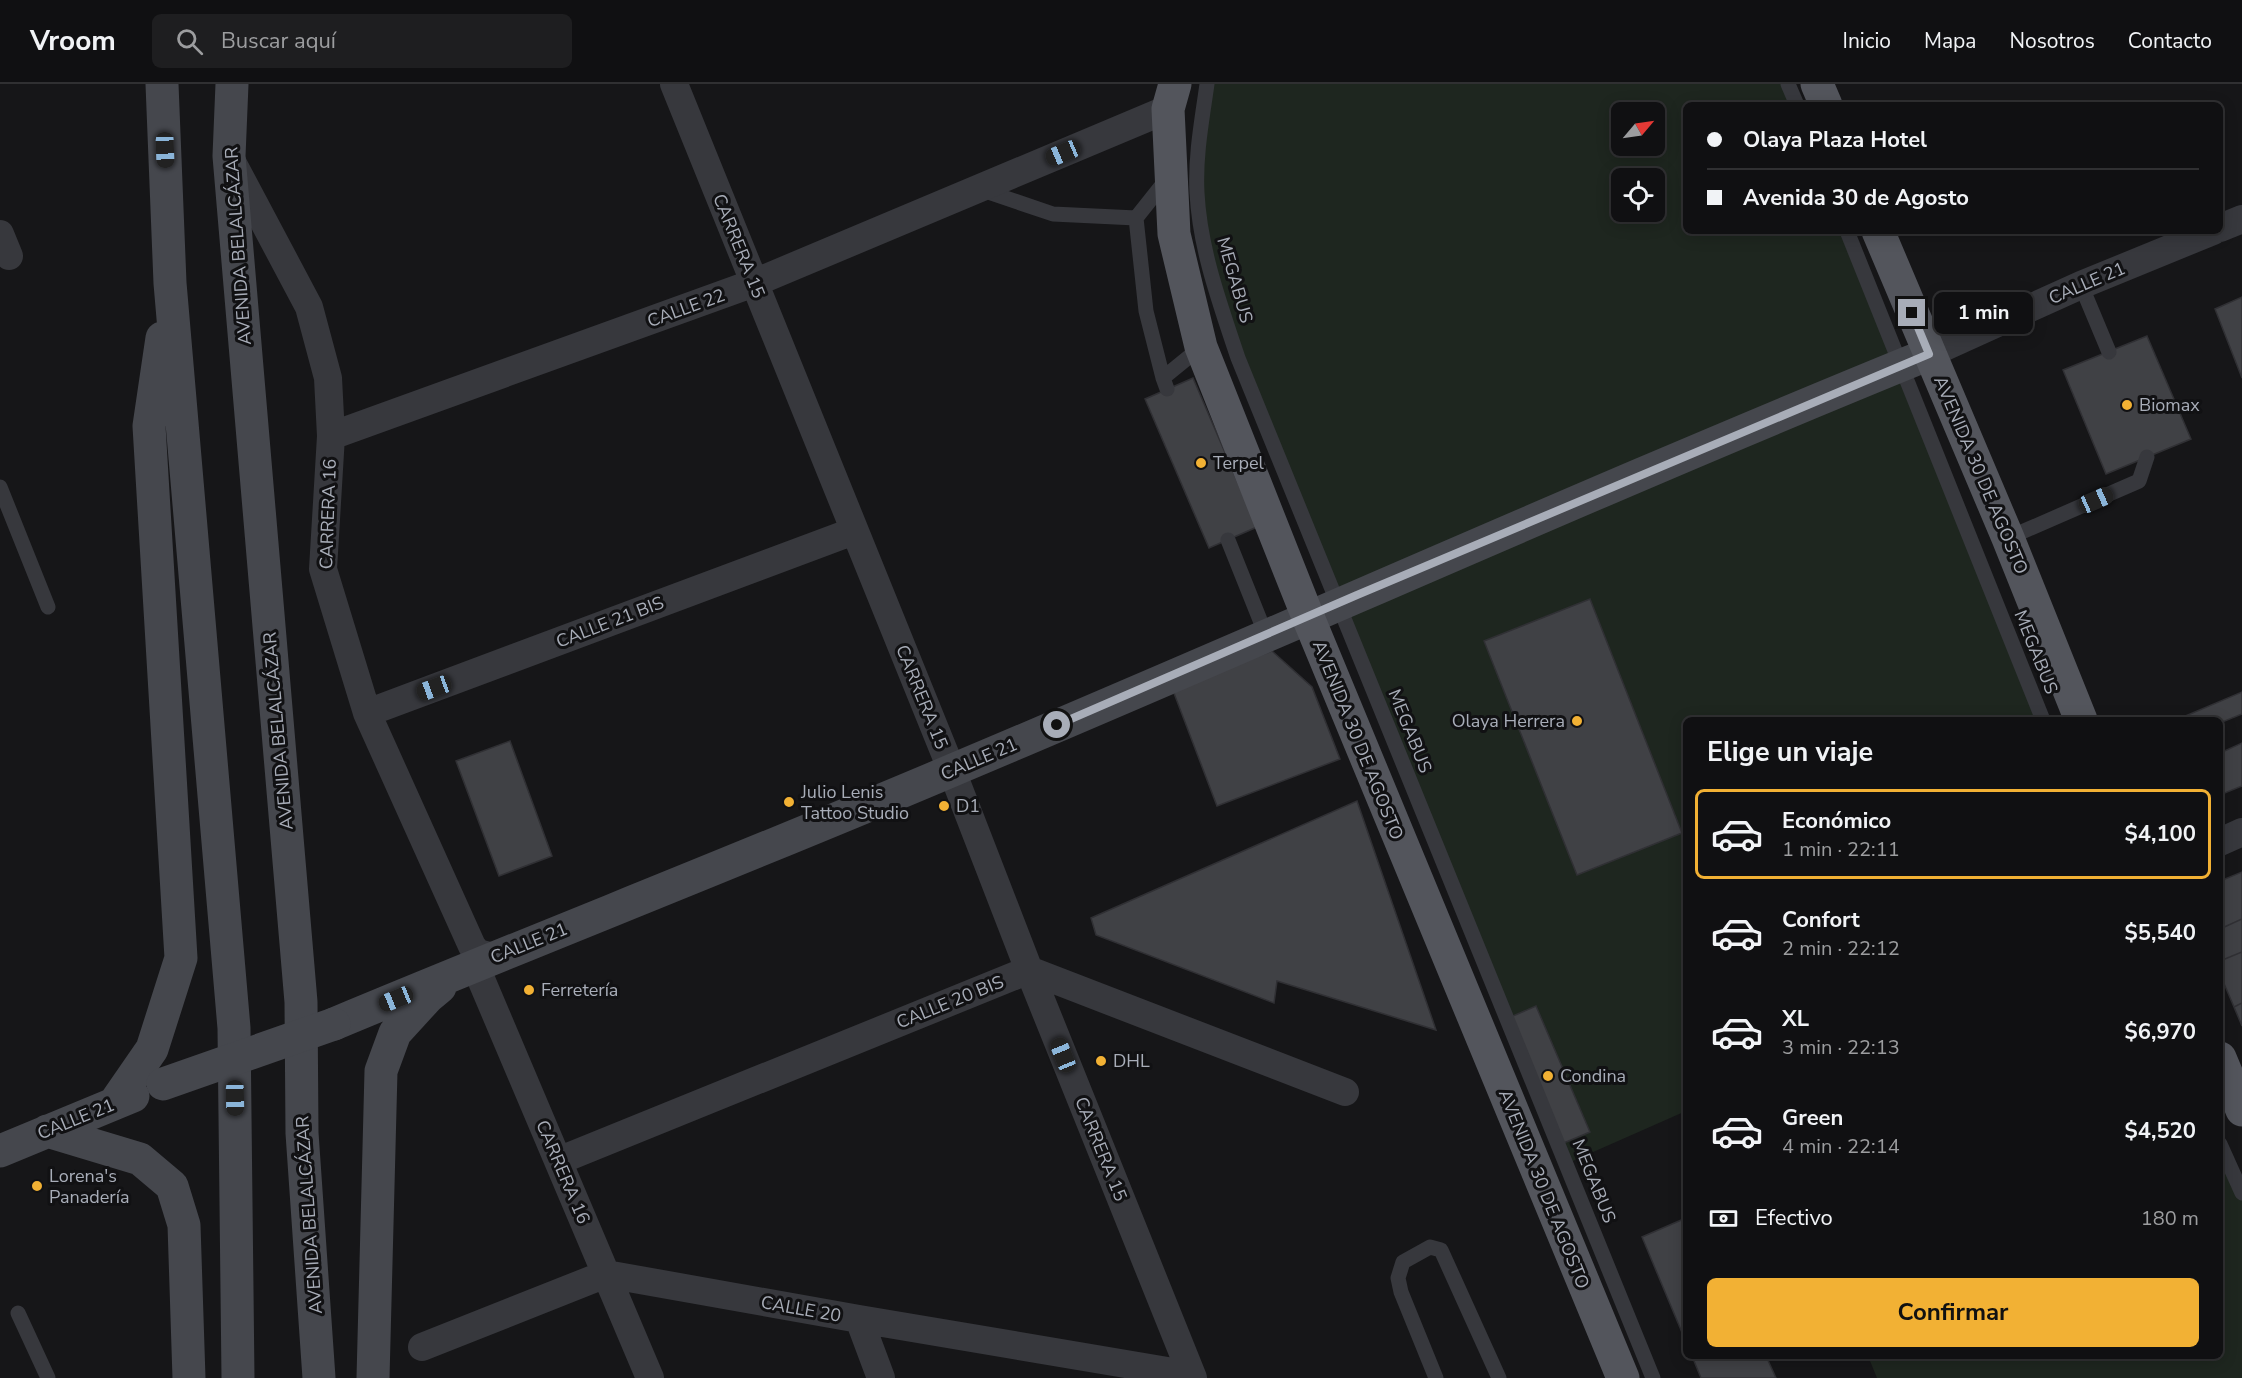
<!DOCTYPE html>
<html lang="es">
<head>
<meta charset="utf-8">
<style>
  :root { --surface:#101012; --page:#1e1e20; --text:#f1f3f6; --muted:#9c9d9f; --line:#303032; --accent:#f2b134 }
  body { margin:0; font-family:"Nunito Sans",sans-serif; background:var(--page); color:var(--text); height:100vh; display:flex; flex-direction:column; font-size:22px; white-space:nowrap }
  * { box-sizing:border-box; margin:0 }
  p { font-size:20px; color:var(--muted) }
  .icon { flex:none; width:33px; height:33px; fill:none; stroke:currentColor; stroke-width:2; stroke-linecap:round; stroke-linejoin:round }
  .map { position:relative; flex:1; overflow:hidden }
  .sheet { position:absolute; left:1683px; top:633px; width:540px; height:642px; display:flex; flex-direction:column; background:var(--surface); border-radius:9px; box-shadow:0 3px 15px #0003,0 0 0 2px var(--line) }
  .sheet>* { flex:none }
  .hud { position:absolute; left:1683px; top:18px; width:540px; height:132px; border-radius:9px; box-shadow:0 3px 15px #0003,0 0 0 2px var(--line); display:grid; align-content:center; height:132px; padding:0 24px; background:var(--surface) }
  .needle { width:39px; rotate:61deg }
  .tools { position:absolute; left:1611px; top:18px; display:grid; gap:12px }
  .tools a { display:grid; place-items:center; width:54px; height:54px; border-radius:9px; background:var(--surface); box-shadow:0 3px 15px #0003,0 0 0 2px var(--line); font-size:30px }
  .end { position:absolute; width:27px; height:27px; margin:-14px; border:8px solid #a8adb8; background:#111; box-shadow:0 0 0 3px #111 }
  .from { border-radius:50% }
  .bubble { position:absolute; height:42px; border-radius:9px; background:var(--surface); box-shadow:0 3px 15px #0003,0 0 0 2px var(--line); font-size:20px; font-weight:700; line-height:42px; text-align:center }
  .car { position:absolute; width:18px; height:36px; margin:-18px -9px; border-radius:8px; box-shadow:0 0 4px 2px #0007; background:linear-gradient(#222 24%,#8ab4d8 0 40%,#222 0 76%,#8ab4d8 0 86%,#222 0) }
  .hud b { display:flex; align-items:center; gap:21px; height:57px; font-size:22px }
  .hud b+b { border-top:2px solid var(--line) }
  .hud i { width:15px; height:15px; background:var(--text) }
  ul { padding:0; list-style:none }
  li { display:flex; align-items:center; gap:18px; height:90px; margin:0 12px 9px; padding:0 12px; border:3px solid transparent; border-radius:9px }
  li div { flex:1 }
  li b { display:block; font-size:22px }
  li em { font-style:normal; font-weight:700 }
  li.current { border-color:var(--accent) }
  li>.icon { width:54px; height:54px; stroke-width:1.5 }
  h2 { padding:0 24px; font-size:27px; line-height:72px }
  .pay { display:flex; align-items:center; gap:15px; height:66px; padding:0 24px; font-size:22px }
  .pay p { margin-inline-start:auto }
  .button { display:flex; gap:12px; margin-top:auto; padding:12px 24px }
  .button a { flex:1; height:69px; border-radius:9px; background:var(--accent); color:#111; font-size:24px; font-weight:700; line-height:69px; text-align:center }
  header { display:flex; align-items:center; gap:36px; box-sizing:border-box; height:84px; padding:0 30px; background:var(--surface); border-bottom:2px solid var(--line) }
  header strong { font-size:28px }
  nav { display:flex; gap:33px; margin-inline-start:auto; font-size:21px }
  .search { width:420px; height:54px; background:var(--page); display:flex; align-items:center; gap:15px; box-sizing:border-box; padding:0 21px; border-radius:9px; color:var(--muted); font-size:22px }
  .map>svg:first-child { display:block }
  .green { fill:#1e261f; fill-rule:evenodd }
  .building { fill:#404145; stroke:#303034; stroke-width:1.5 }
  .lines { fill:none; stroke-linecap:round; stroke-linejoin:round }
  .lane { stroke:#37383d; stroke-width:15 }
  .street { stroke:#37383d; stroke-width:28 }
  .secondary { stroke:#45474d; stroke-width:33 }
  .primary { stroke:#53555c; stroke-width:33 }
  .secondary-bridge { stroke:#45474d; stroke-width:33 }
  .route { stroke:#a8adb8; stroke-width:8 }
  .poi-dot { fill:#f2b134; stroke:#111113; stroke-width:2 }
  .labels { text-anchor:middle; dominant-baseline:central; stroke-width:6; stroke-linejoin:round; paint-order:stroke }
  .street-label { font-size:18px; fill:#a8adb8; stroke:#111113 }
  .poi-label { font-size:18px; fill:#a8adb8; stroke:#111113; text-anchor:start }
</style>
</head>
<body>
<header>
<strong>Vroom</strong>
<div class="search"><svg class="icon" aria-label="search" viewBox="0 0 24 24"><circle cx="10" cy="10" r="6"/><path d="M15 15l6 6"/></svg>Buscar aquí</div>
<nav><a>Inicio</a><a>Mapa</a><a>Nosotros</a><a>Contacto</a></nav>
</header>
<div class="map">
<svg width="2242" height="1294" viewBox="0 0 2242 1294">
  <rect width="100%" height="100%" fill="#161618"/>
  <path class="green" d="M 1207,0 L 1788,0 L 1797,21 L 1686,21 L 1686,147 L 1847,147 L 2043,636 L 1686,636 L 1686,1027 L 1566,1080 L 1559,1061 L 1590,1048 L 1536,922 L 1506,935 L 1238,274 L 1201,146 ZM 1622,28 L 1654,28 L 1654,62 L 1622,62 ZM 1622,94 L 1654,94 L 1654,128 L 1622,128 Z
    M 2220,1060 L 2242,1109 L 2242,1294 L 1877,1294 L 1868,1272 L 2220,1272 Z"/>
  <path class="building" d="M 2242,213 L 2242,294 L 2215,225 Z
    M 2147,252 L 2191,355 L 2106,390 L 2063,286 Z
    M 1193,294 L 1257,443 L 1209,464 L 1145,315 Z
    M 1590,515 L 1682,749 L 1577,791 L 1484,557 Z
    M 1272,567 L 1312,603 L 1340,675 L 1217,722 L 1172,604 Z
    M 2242,608 L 2242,630 L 2220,639 L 2220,636 L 2176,636 Z
    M 510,657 L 552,772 L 499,792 L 456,677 Z
    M 2242,659 L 2242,702 L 2220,711 L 2220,669 Z
    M 1357,717 L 1436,946 L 1277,897 L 1274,919 L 1096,851 L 1091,834 Z
    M 2242,788 L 2242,835 L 2220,845 L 2220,797 Z
    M 2242,835 L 2242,868 L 2220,877 L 2220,845 Z
    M 2242,868 L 2242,919 L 2234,923 L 2220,890 L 2220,877 Z
    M 2242,919 L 2242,942 L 2234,923 Z
    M 1536,922 L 1590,1048 L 1559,1061 L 1506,935 Z
    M 1686,1134 L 1686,1258 L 1642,1153 Z
    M 1692,1272 L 1766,1272 L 1776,1294 L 1701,1294 Z"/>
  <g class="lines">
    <path class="lane" d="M 1207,0 C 1202,36 1195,72 1197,109 C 1200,166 1220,220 1238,274 L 1653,1294
      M 1788,0 L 1797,21
      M 982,106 L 1053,130 L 1136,134
      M 1847,147 L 2043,636
      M 2081,201 L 2109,268
      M 1163,294 L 1146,227 L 1136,134 L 1167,95
      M 1167,305 L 1163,294 L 1201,263
      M 0,403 L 48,523
      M 2008,454 L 2139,397 L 2147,373
      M 1228,456 L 1266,551
      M 2220,1060 L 2242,1109
      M 18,1229 L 48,1294
      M 1436,1294 L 1401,1208 L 1398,1194 L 1403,1178 L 1430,1163 L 1441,1166 L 1499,1294"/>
    <path class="street" d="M 674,0 L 952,687 L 1029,886 L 1193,1294
      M 231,76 L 309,223 L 328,294 L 331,352 L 323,485 L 367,629 L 472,862 L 478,869 L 494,873
      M 2220,144 L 2242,135
      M 0,150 L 9,172
      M 1929,270 L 2081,201 L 2213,147
      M 331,352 L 754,199 L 1168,25
      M 367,629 L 854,447
      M 2220,758 L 2242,748
      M 475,881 L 650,1294
      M 558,1077 L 1029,886 L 1345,1008
      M 859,1235 L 881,1294
      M 422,1263 L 606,1190 L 859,1235 L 1191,1291"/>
    <path class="secondary" d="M 162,0 L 170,199 L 234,944 L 238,1294
      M 232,0 L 229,72 L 301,918 L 302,1049 L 319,1294
      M 334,940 C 540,854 748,773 953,686 C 1279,549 1602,403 1929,270
      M 114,1020 L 152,965 L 181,874 L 149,342 L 162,254
      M 47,1047 L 140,1075 L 172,1102 L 184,1141 L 189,1294
      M 0,1067 L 133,1012
      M 373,1294 L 381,987 L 395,949 L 428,913 L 440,903"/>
    <path class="primary" d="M 1175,0 L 1168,25 L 1174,150 L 1201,263 L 1308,533 L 1623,1294
      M 1817,0 L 1826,21
      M 1878,147 L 2008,454 L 2081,636
      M 2220,974 L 2242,1026"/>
    <path class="secondary-bridge" d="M 163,1000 L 334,940"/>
  </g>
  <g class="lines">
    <path class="route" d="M 1057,641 L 1357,511 L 1929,270 L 1912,229"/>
  </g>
  <g class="poi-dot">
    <circle cx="2127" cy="321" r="6"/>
    <circle cx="1201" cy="379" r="6"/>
    <circle cx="1577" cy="637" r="6"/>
    <circle cx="789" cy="718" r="6"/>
    <circle cx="944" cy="722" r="6"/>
    <circle cx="529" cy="906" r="6"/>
    <circle cx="1101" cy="977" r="6"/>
    <circle cx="1548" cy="992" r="6"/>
    <circle cx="37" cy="1102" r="6"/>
  </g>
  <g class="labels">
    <g class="street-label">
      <text transform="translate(238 162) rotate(-94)">AVENIDA BELALCÁZAR</text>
      <text transform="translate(739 162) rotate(68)">CARRERA 15</text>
      <text transform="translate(1235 196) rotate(74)">MEGABUS</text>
      <text transform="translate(2087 199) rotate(-23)">CALLE 21</text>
      <text transform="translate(686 224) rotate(-20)">CALLE 22</text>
      <text transform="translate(1981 391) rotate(67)">AVENIDA 30 DE AGOSTO</text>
      <text transform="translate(328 430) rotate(-88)">CARRERA 16</text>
      <text transform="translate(610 538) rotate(-21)">CALLE 21 BIS</text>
      <text transform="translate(2036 568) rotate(68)">MEGABUS</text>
      <text transform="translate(922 613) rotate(68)">CARRERA 15</text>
      <text transform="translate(278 647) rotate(-95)">AVENIDA BELALCÁZAR</text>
      <text transform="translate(1410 647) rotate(68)">MEGABUS</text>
      <text transform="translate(1358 656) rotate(68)">AVENIDA 30 DE AGOSTO</text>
      <text transform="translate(979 675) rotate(-23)">CALLE 21</text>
      <text transform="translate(529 859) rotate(-22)">CALLE 21</text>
      <text transform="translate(950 918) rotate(-22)">CALLE 20 BIS</text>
      <text transform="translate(76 1035) rotate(-22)">CALLE 21</text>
      <text transform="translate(1101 1065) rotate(68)">CARRERA 15</text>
      <text transform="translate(563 1088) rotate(67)">CARRERA 16</text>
      <text transform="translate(1594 1097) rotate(68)">MEGABUS</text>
      <text transform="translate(1544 1105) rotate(68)">AVENIDA 30 DE AGOSTO</text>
      <text transform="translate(309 1131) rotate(-94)">AVENIDA BELALCÁZAR</text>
      <text transform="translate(801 1225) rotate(10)">CALLE 20</text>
    </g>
    <g class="poi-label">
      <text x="2139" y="321">Biomax</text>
      <text x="1213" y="379">Terpel</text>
      <text x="1565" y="637" text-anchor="end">Olaya Herrera</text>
      <text x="801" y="708">Julio Lenis<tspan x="801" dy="21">Tattoo Studio</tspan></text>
      <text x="956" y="722">D1</text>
      <text x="541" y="906">Ferretería</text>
      <text x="1113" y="977">DHL</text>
      <text x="1560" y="992">Condina</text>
      <text x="49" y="1092">Lorena's<tspan x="49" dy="21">Panadería</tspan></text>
    </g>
  </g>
</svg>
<div class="tools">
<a><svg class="needle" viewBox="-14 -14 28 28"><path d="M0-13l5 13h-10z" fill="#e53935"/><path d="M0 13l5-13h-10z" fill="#9c9d9f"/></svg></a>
<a><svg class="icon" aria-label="locate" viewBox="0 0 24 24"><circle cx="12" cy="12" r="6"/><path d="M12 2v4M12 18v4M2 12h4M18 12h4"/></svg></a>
</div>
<i class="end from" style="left:1057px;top:641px"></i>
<i class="end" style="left:1912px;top:229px"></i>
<div class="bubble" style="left:1934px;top:208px;width:99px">1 min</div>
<i class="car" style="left:165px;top:66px;rotate:178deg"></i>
<i class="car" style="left:1063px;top:69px;rotate:247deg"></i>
<i class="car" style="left:2096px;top:416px;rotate:66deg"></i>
<i class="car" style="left:434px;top:604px;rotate:250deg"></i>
<i class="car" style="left:396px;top:915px;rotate:248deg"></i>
<i class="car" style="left:1063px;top:971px;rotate:338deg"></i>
<i class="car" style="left:235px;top:1014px;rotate:179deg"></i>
<div class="hud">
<b><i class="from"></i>Olaya Plaza Hotel</b>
<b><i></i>Avenida 30 de Agosto</b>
</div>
<section class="sheet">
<h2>Elige un viaje</h2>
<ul>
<li class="current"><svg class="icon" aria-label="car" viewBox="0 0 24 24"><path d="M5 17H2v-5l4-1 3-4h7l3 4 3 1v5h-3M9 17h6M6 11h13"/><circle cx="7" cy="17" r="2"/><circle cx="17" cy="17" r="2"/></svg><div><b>Económico</b><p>1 min · 22:11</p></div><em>$4,100</em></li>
<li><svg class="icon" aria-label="car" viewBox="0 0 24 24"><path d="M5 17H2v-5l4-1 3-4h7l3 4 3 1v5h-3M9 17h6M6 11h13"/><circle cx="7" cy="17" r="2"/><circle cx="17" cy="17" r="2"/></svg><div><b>Confort</b><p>2 min · 22:12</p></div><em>$5,540</em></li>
<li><svg class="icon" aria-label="car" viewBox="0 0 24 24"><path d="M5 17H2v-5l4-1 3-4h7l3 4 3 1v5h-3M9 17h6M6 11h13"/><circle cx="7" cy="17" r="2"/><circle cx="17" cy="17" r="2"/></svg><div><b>XL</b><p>3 min · 22:13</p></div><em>$6,970</em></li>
<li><svg class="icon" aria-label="car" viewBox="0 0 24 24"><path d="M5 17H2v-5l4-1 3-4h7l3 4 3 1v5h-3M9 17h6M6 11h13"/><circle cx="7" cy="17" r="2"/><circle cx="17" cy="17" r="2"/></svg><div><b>Green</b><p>4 min · 22:14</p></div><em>$4,520</em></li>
</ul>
<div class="pay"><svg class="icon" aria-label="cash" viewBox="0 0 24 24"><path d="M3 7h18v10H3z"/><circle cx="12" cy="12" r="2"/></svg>Efectivo<p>180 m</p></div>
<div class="button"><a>Confirmar</a></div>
</section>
</div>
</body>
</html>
